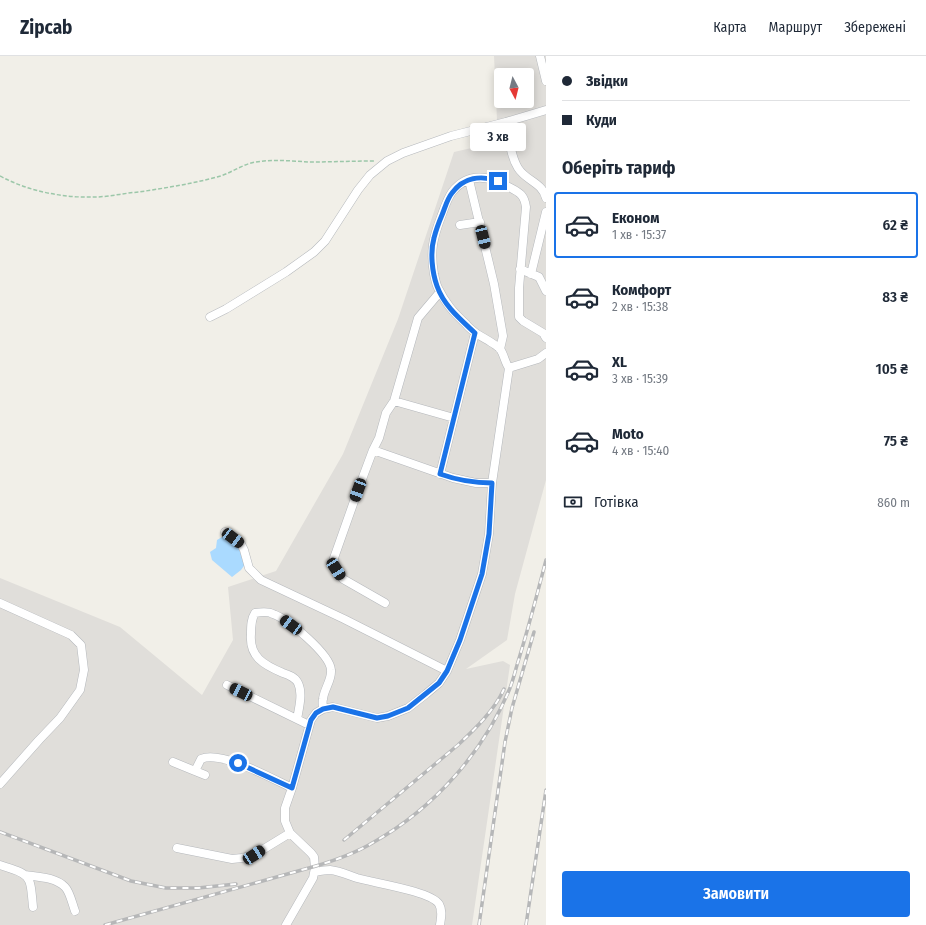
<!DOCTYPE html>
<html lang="uk">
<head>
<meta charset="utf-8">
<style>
  :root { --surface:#fff; --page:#f2f2f3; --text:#1f2937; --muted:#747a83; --line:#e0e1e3; --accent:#1a73e8 }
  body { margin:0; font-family:"Fira Sans Condensed",sans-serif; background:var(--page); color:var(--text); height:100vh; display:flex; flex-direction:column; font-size:15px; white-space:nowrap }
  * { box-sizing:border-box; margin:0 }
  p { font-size:13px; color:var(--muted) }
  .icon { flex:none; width:22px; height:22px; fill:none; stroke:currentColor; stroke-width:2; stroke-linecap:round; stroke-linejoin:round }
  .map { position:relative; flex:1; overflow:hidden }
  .drawer { display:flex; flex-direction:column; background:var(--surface); width:380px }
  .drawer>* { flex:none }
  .top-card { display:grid; align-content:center; height:88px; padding:0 16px; background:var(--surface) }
  .needle { width:26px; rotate:173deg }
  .fabs { position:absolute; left:494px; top:12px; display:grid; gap:8px }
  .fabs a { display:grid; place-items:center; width:40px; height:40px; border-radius:4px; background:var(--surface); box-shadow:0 2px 10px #0003; font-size:20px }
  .end { position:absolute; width:18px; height:18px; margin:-9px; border:5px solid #1a73e8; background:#fff; box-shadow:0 0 0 2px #fff }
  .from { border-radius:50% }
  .bubble { position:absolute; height:28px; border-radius:4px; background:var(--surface); box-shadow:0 2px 10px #0003; font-size:13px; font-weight:600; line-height:28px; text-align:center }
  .car { position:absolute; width:12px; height:24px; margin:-12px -6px; border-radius:5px; box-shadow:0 0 3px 1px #0007; background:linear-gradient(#222 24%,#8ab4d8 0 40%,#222 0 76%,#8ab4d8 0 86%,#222 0) }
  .top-card b { display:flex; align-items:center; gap:14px; height:38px; font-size:15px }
  .top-card b+b { border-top:1px solid var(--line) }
  .top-card i { width:10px; height:10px; background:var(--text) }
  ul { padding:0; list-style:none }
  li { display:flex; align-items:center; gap:12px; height:66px; margin:0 8px 6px; padding:0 8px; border:2px solid transparent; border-radius:4px }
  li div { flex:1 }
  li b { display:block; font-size:15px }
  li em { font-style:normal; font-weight:600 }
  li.on { border-color:var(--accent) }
  li>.icon { width:36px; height:36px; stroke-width:1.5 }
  h2 { padding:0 16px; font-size:18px; line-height:48px }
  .pay { display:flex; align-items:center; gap:10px; height:44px; padding:0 16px; font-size:15px }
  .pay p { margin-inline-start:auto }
  .action { display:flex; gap:8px; margin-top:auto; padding:8px 16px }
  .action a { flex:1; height:46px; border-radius:4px; background:var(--accent); color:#fff; font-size:16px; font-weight:600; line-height:46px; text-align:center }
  header { display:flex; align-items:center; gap:24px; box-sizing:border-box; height:56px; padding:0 20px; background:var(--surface); border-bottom:1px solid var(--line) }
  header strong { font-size:19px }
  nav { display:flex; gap:22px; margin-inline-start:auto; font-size:14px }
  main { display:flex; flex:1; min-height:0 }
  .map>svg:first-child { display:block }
  .industrial { fill:#e0deda; fill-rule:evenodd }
  .water { fill:#aadaff }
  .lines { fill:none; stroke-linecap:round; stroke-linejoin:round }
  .minor-casing { stroke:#b5b8bc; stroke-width:9 }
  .path { stroke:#9cc7a9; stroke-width:1.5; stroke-dasharray:4 2; stroke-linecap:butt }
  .minor { stroke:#fff; stroke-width:8 }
  .rail-casing { stroke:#b6b7b8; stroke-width:3.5 }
  .rail { stroke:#fff; stroke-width:2; stroke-dasharray:6; stroke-linecap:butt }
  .route { stroke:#1a73e8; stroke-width:5 }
</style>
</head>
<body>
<header>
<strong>Zipcab</strong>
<nav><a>Карта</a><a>Маршрут</a><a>Збережені</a></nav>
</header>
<main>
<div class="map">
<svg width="546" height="869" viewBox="0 0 546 869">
  <rect width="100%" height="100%" fill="#f1efe8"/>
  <path class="industrial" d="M 494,0 L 546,0 L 546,424 L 515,538 L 507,584 L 466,613 L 503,605 L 510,609 L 472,869 L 0,869 L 0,522 L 120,571 L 202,639 L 233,584 L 228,531 L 276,515 L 343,398 L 398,263 L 454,96 L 498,86 ZM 501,19 L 527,19 L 527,45 L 501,45 Z"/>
  <path class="water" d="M 222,481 C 234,482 243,496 246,507 L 241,514 L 232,521 L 212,504 L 210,496 L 216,492 L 217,484 Z"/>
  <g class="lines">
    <g class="minor-casing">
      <path id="minor" d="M 540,0 L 546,25
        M 506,66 C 509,81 510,99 518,112 C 526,125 542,126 546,142
        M 469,124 L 494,228 L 503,280 L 500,293
        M 460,169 L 480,166
        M 520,213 L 539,221 L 546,235
        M 531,218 L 546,156
        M 210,261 L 226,253 L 286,216 L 314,196 L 325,185 L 358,134 L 370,119 L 387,105 L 403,97 L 451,80 L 506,66 L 546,54
        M 509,312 L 538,303 L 546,297
        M 394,345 L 418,262 L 440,236
        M 373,394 L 453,422 L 476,427 L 492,427
        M 440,418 L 475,277
        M 225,476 L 241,488 L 244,494 L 249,512 L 261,524 L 344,563 L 447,615
        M 0,547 L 71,579 L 81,589 L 84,614 L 80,634 L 60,662 L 39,684 L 0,728
        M 385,547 L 343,523 L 336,513 L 334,502 L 358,434 L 373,394 L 379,382 L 386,357 L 394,345 L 454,362
        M 227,629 L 309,669
        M 297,663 C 299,652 303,637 298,627 C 295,621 289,619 283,617 C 264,609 249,601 251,578 C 251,570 251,563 255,557 C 261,556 268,555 273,558 C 288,563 330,598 331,614 C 332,624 324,633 323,643 C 322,646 323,650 323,653
        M 173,706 L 195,715 L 201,703 C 221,694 273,723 292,732
        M 195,715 L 205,719
        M 177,792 L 232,803 L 242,802 L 254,799 L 290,777
        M 0,809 C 32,819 30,819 33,851
        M 315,816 C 320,815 325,814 330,814 C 340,815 348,819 357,822 C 374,827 430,835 439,848 C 443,855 441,862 440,869
        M 25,819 C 38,821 55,821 65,831 C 70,836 72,847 75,855
        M 286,869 L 313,822 L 315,812 L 314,801 L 311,797 L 290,777 L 285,765 L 285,752 L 292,732 L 311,664 L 316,657 L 323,653 L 333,651 L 377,662 L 388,660 L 408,652 L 426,638 L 439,627 L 447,615 L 460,584 L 482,518 L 489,478 L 492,427 L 509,312 C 505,307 504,298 500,293 C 497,289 482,281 477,278 C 473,275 469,272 466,268 C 453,256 446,248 438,232 C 436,228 435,223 434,218 C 430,195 433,182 441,161 C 444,153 447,143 452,136 C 467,117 487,119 507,130 C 518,136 524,137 526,151 L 519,232 L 519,261 L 523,265 L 543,277 L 546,282"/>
    </g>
    <path class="path" d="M 0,120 C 28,135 62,142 94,141 C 109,141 124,137 139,136 C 165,132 191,128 217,121 C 230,118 242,108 256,106 C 273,103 291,105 308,106 C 330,106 352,105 375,105"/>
    <use href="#minor" class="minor"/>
    <g class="rail-casing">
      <path id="rail" d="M 0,776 L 131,825 L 166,832 L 198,832 L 236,828
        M 344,784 L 458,689 C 475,673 494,655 504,633
        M 105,869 L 316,810 C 336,804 356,797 374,786 C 434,752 484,696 510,632 C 513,624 515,616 517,609 C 528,574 537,539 546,504
        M 479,869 L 505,686 L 512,652 L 534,576
        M 526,869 L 546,734"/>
    </g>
    <use href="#rail" class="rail"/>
  </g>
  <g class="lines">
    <path class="route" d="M 238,707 L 292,732 L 311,664 L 316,657 L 323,653 L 333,651 L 377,662 L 388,660 L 408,652 L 439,627 L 447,615 L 460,584 L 482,518 L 489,478 L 492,427 C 474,427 457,424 440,418 L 475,277 C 460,263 444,250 437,230 C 432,216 430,196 434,182 C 436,174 439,166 442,159 C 445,152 447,143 452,137 C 464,121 481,119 498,125"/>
  </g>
</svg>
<div class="fabs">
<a><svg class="needle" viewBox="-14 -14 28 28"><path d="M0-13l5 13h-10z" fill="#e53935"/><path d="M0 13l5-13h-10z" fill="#747a83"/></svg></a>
</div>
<i class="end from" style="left:238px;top:707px"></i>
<i class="end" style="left:498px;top:125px"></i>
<div class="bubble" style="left:470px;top:67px;width:56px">3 хв</div>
<i class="car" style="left:483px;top:181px;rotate:166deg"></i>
<i class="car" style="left:358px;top:434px;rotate:200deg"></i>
<i class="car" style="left:233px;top:482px;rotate:127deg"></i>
<i class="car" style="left:336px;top:513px;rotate:147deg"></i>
<i class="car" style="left:291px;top:569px;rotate:306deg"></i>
<i class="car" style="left:241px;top:636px;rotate:296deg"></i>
<i class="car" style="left:254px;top:799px;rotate:57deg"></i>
</div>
<section class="drawer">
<div class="top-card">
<b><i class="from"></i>Звідки</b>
<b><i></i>Куди</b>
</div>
<h2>Оберіть тариф</h2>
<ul>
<li class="on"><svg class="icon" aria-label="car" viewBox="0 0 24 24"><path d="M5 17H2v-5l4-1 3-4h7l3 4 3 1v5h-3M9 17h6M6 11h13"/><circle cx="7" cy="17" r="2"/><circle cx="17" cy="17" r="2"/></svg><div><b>Економ</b><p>1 хв · 15:37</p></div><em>62 ₴</em></li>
<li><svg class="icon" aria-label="car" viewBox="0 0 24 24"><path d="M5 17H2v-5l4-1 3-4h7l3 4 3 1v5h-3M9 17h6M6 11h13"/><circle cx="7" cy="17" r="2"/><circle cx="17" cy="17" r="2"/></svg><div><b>Комфорт</b><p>2 хв · 15:38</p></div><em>83 ₴</em></li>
<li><svg class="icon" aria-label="car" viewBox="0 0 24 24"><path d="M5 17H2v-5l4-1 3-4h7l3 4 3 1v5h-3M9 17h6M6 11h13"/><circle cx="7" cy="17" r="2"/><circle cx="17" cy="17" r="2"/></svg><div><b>XL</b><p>3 хв · 15:39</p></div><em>105 ₴</em></li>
<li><svg class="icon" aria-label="car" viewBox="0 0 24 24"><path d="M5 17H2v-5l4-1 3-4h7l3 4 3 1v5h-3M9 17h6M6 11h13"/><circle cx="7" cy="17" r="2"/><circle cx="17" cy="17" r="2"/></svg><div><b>Moto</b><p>4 хв · 15:40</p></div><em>75 ₴</em></li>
</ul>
<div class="pay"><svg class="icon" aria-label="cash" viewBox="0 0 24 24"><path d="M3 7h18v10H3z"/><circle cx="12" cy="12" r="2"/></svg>Готівка<p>860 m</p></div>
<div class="action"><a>Замовити</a></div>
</section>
</main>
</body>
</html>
